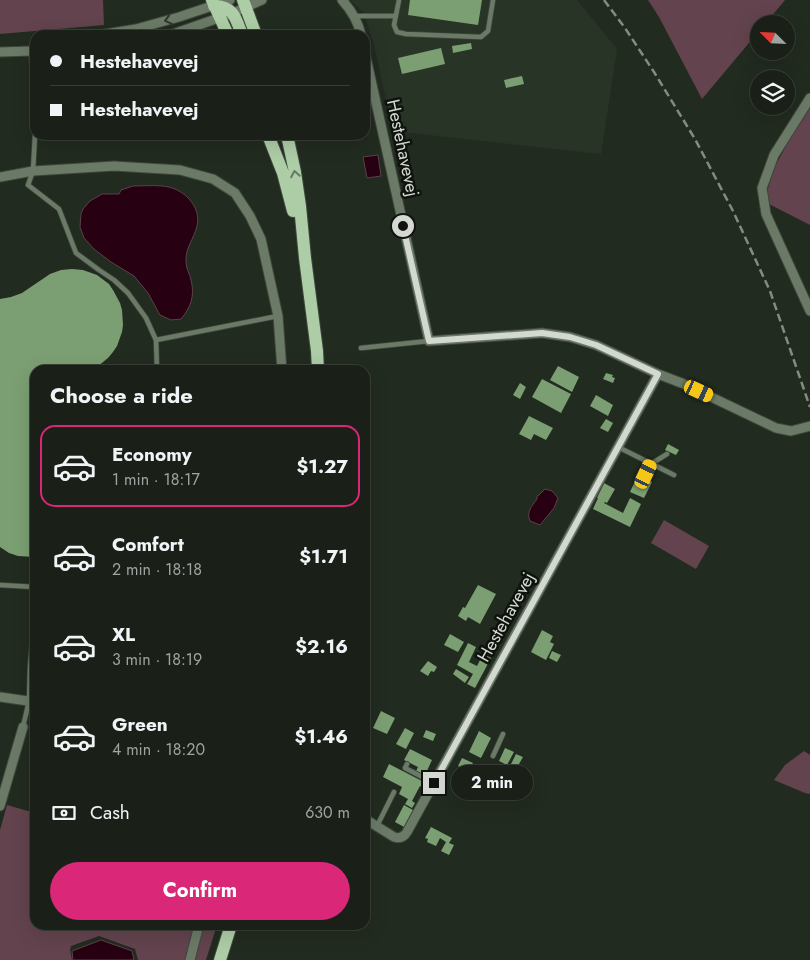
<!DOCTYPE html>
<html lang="en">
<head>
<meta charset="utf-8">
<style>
  :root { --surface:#1a2018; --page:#232821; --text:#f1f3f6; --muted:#9fa3a2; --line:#383e37; --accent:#db2777 }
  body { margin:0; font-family:Jost,sans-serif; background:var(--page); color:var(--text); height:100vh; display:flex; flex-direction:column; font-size:19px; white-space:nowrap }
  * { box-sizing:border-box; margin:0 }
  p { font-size:16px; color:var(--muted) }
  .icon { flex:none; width:28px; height:28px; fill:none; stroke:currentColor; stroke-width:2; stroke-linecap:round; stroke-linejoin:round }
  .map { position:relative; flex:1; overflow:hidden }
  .drawer { position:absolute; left:30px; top:365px; width:340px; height:565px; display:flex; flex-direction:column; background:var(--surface); border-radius:15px; box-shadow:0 5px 20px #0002,0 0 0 1px var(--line) }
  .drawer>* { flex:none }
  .guide { position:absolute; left:30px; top:30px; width:340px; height:110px; border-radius:15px; box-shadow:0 5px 20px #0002,0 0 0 1px var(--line); display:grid; align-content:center; height:110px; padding:0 20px; background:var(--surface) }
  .needle { width:32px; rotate:294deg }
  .controls { position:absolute; left:750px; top:15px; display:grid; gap:10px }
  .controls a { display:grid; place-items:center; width:45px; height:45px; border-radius:50%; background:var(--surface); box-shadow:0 5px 20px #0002,0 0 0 1px var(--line); font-size:25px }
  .end { position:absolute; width:22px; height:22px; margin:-11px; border:6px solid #d3d9d1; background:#111; box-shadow:0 0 0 2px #111 }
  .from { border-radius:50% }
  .bubble { position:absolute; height:35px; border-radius:18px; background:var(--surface); box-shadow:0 5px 20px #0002,0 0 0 1px var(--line); font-size:16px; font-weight:700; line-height:35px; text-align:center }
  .car { position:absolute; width:15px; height:30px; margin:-15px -8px; border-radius:6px; box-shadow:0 0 4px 1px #0007; background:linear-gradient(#f5c518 24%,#345 0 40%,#f5c518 0 76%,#345 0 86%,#f5c518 0) }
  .guide b { display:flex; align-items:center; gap:18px; height:48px; font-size:19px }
  .guide b+b { border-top:1px solid var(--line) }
  .guide i { width:12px; height:12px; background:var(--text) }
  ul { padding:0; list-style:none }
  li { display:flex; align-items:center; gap:15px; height:82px; margin:0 10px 8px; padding:0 10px; border:2px solid transparent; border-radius:15px }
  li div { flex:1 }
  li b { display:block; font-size:19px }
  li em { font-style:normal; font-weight:700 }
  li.on { border-color:var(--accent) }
  li>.icon { width:45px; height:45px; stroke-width:1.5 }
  h2 { padding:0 20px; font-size:22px; line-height:60px }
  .pay { display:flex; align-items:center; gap:12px; height:55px; padding:0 20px; font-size:19px }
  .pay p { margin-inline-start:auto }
  .primary-button { display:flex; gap:10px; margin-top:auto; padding:10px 20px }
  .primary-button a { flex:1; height:58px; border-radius:30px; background:var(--accent); color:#fff; font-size:20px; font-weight:700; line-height:58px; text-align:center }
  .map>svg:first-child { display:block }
  .built { fill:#283526 }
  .green { fill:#62434e }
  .water { fill:#270012; stroke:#5b414b }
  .building { fill:#7b9f73 }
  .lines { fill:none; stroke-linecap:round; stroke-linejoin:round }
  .lane-casing { stroke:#3e473c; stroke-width:6 }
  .street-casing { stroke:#3e473c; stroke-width:11 }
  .primary-casing { stroke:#3e473c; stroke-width:14 }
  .lane { stroke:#6b7a67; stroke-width:4.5 }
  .street { stroke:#6b7a67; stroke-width:9 }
  .primary { stroke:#adcda6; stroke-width:12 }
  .rail { stroke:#848c82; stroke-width:2.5; stroke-dasharray:8 4; stroke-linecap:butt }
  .oneway { stroke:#2f372d }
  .oneway2 { stroke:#667962 }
  .route { stroke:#d3d9d1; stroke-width:6 }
  .labels { text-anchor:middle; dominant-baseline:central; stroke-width:5; stroke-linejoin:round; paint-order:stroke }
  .street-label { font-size:18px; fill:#d3d9d1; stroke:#0f130e }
</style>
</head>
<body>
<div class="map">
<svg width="810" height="960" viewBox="0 0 810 960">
  <rect width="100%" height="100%" fill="#222b20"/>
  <path class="built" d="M 351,0 L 577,0 L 617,49 L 601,154 L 393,131 L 374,45 L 364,13 Z"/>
  <path class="green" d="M 0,0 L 103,0 L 104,25 L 0,34 Z
    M 648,0 L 785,0 L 765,24 L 759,24 L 759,31 L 702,99 L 659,17 Z
    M 810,104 L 810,225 L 765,202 L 772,172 L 803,114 Z
    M 664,520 L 709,546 L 696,569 L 651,543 Z
    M 804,751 L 810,755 L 810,794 L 805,793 L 774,780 L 785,765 Z
    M 7,805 L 35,813 L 35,925 L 217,925 L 206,960 L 138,960 L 135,949 L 99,936 L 71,946 L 70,950 L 72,960 L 0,960 L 0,830 Z"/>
  <path class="water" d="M 378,155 L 381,176 L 367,178 L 363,157 Z
    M 133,186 C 147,186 163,184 175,189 C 189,195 201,210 197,226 C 194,239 185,248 186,262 C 186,269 190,274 191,280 C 195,296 191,307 181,319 L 171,320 L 160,315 L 148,293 L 134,276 L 111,262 L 94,249 L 84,238 L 80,227 L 81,214 L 83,209 L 90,201 L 102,194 L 119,194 L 121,190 Z
    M 545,489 L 552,491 L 558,498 L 554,508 L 540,525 L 530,521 C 526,512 532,506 537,499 L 537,496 L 539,495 Z
    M 101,940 L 132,951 L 134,960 L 73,960 L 72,951 Z"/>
  <path class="building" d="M 410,0 L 482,0 L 478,25 L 408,15 Z
    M 471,43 L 472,49 L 453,53 L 452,46 Z
    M 441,48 L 445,64 L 402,74 L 398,58 Z
    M 522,76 L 524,84 L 506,88 L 504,80 Z
    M 72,269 L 83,270 L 97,275 L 109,284 L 113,290 L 120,303 L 122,310 L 123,325 L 122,332 L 117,346 L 113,352 L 108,358 L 97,367 L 88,370 L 35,370 L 35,557 L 18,556 L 9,553 L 0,547 L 0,299 L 11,297 L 22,293 L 50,274 L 61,270 Z
    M 558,366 L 579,377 L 572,392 L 550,380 Z
    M 606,373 L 613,375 L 612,377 L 615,378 L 613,383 L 603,379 Z
    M 542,379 L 571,394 L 561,413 L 532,397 Z
    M 520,383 L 526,387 L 520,399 L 513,395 Z
    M 596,395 L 613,405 L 608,416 L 590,406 Z
    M 529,416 L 553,428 L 546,440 L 534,434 L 531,440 L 519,434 Z
    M 606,419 L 613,423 L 608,432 L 600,428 Z
    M 668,444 L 679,450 L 676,455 L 665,450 Z
    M 638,475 L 652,482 L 644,498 L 630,492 Z
    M 604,483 L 615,489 L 607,503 L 605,502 L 604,503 L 623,513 L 630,498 L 641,504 L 630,527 L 593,509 L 598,498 L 597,498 Z
    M 478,585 L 496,594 L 480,624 L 468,617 L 466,621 L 458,616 L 463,607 L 465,608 Z
    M 542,630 L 553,636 L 550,642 L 554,644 L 546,660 L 531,652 Z
    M 450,634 L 464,642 L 458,652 L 444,645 Z
    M 468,643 L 476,647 L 469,662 L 477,666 L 483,654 L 491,658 L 475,688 L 467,684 L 473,674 L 457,665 Z
    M 552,651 L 561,655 L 557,662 L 549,658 Z
    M 428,661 L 437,667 L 434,672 L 431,671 L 428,676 L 420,671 Z
    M 456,669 L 469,677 L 465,683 L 453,674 Z
    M 381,711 L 395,718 L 387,734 L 373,728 Z
    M 405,728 L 414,733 L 406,749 L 396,744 Z
    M 426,730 L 436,734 L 433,741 L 423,737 Z
    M 479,731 L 491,738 L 481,758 L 469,752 Z
    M 505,748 L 514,752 L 507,765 L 499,761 Z
    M 410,749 L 432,760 L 425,775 L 416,771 L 418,767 L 404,760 Z
    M 516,754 L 523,757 L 515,771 L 509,768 Z
    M 462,758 L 473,763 L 468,771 L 458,766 Z
    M 389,764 L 422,781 L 421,781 L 425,783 L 423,788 L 420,786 L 412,801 L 415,803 L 412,808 L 405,804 L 408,799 L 399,794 L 402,787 L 383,777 Z
    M 480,775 L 492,781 L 483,798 L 471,793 L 474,786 L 473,786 Z
    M 404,805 L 413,810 L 404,827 L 395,822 Z
    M 431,827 L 452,838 L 449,843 L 454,845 L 449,855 L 441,851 L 446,842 L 440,838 L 436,846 L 427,842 L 428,839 L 425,838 Z"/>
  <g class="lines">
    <g class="lane-casing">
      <path id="lane" d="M 399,0 L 394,25 L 397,32 L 406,34 L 481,37 L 488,31 L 493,0
        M 355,16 L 396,16
        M 31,51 L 35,113
        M 35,135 L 33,171 L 28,185 L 59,209 L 76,253 L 99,270 L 114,280 L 128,293 L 146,318 L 156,340
        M 361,348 L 429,341
        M 157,370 L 156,340 L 278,316
        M 618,447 L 674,475
        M 646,474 L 651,464 L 667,454
        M 0,585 L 35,587
        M 23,727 L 29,701 L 30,668 L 35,607
        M 493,756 L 503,734
        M 407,764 L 405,768 L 434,783
        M 377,826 L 394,792"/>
    </g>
    <g class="street-casing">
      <path id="street" d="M 342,0 C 352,11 358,21 361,35
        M 99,35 L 136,29 L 179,17 L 230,0
        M 170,35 L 233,13 L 262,0
        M 0,52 L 31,51 L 35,52
        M 365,53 L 429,341 L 542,333 L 570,337 L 596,345 L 658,374
        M 810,98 L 774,155 L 762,188 L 766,214 L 810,311
        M 0,177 L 33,171 L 114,166 L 180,170 L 213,179 L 235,193 L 250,216 L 261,239 L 278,316 L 282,370
        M 0,697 L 35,702
        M 0,806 L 23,727
        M 365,819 L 394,837 C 400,839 404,837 407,832 L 658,374 L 684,384 L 776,428 L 791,431 L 810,426
        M 190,960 L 199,925"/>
    </g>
    <g class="primary-casing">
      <path id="primary" d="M 212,0 L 228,35
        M 243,0 L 256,35
        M 214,6 C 234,6 236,19 242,35
        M 268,135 L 283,173 L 293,211
        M 287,135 L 295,172 L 300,206 L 305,258 L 317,351 L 318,370
        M 220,960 L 231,925"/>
    </g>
    <use href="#lane" class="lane"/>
    <use href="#street" class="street"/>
    <use href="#primary" class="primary"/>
    <path class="rail" d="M 604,0 L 625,28 L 654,72 L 695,139 L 733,211 L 770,291 L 810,407"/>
  </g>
  <defs><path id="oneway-chevron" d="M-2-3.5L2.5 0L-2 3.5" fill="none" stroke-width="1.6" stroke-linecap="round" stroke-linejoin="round" transform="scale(1.25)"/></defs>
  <use class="oneway" href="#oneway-chevron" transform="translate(168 20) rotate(165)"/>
  <use class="oneway2" href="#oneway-chevron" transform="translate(295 174) rotate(-100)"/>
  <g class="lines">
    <path class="route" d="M 403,226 L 429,341 L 542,333 L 570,337 L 596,345 L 658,374 L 434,783"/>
  </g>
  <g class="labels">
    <g class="street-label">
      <text transform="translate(403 148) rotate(78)">Hestehavevej</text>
      <text transform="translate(506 617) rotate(-61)">Hestehavevej</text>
    </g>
  </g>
</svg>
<div class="controls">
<a><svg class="needle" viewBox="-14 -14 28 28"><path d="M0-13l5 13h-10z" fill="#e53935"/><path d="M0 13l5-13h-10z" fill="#9fa3a2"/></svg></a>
<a><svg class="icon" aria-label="layers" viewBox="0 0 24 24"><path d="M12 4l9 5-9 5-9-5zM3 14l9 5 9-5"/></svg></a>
</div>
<i class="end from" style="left:403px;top:226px"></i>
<i class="end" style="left:434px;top:783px"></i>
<div class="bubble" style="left:451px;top:765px;width:82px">2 min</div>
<i class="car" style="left:699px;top:391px;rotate:115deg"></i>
<i class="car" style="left:646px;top:474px;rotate:25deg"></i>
<div class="guide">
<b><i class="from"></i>Hestehavevej</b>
<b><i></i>Hestehavevej</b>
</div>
<section class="drawer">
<h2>Choose a ride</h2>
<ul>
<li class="on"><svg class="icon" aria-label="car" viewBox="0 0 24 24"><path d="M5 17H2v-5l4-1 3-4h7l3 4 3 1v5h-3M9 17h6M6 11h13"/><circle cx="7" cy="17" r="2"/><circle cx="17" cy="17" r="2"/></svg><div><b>Economy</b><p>1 min · 18:17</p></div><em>$1.27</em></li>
<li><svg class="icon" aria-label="car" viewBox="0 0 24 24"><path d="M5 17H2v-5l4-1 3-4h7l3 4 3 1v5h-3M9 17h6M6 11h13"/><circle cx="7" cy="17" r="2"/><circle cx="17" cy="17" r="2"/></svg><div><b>Comfort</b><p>2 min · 18:18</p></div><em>$1.71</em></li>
<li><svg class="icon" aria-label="car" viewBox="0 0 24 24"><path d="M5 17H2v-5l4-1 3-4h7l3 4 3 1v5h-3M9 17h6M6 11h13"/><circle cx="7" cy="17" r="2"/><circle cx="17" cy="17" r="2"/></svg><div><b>XL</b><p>3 min · 18:19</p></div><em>$2.16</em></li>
<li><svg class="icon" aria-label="car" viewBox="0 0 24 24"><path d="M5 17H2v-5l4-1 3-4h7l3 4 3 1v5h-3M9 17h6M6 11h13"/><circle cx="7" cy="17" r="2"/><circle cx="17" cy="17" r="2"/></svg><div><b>Green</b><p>4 min · 18:20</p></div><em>$1.46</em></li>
</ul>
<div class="pay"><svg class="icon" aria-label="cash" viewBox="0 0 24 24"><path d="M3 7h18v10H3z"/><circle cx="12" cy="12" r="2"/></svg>Cash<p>630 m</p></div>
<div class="primary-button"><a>Confirm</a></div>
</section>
</div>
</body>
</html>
